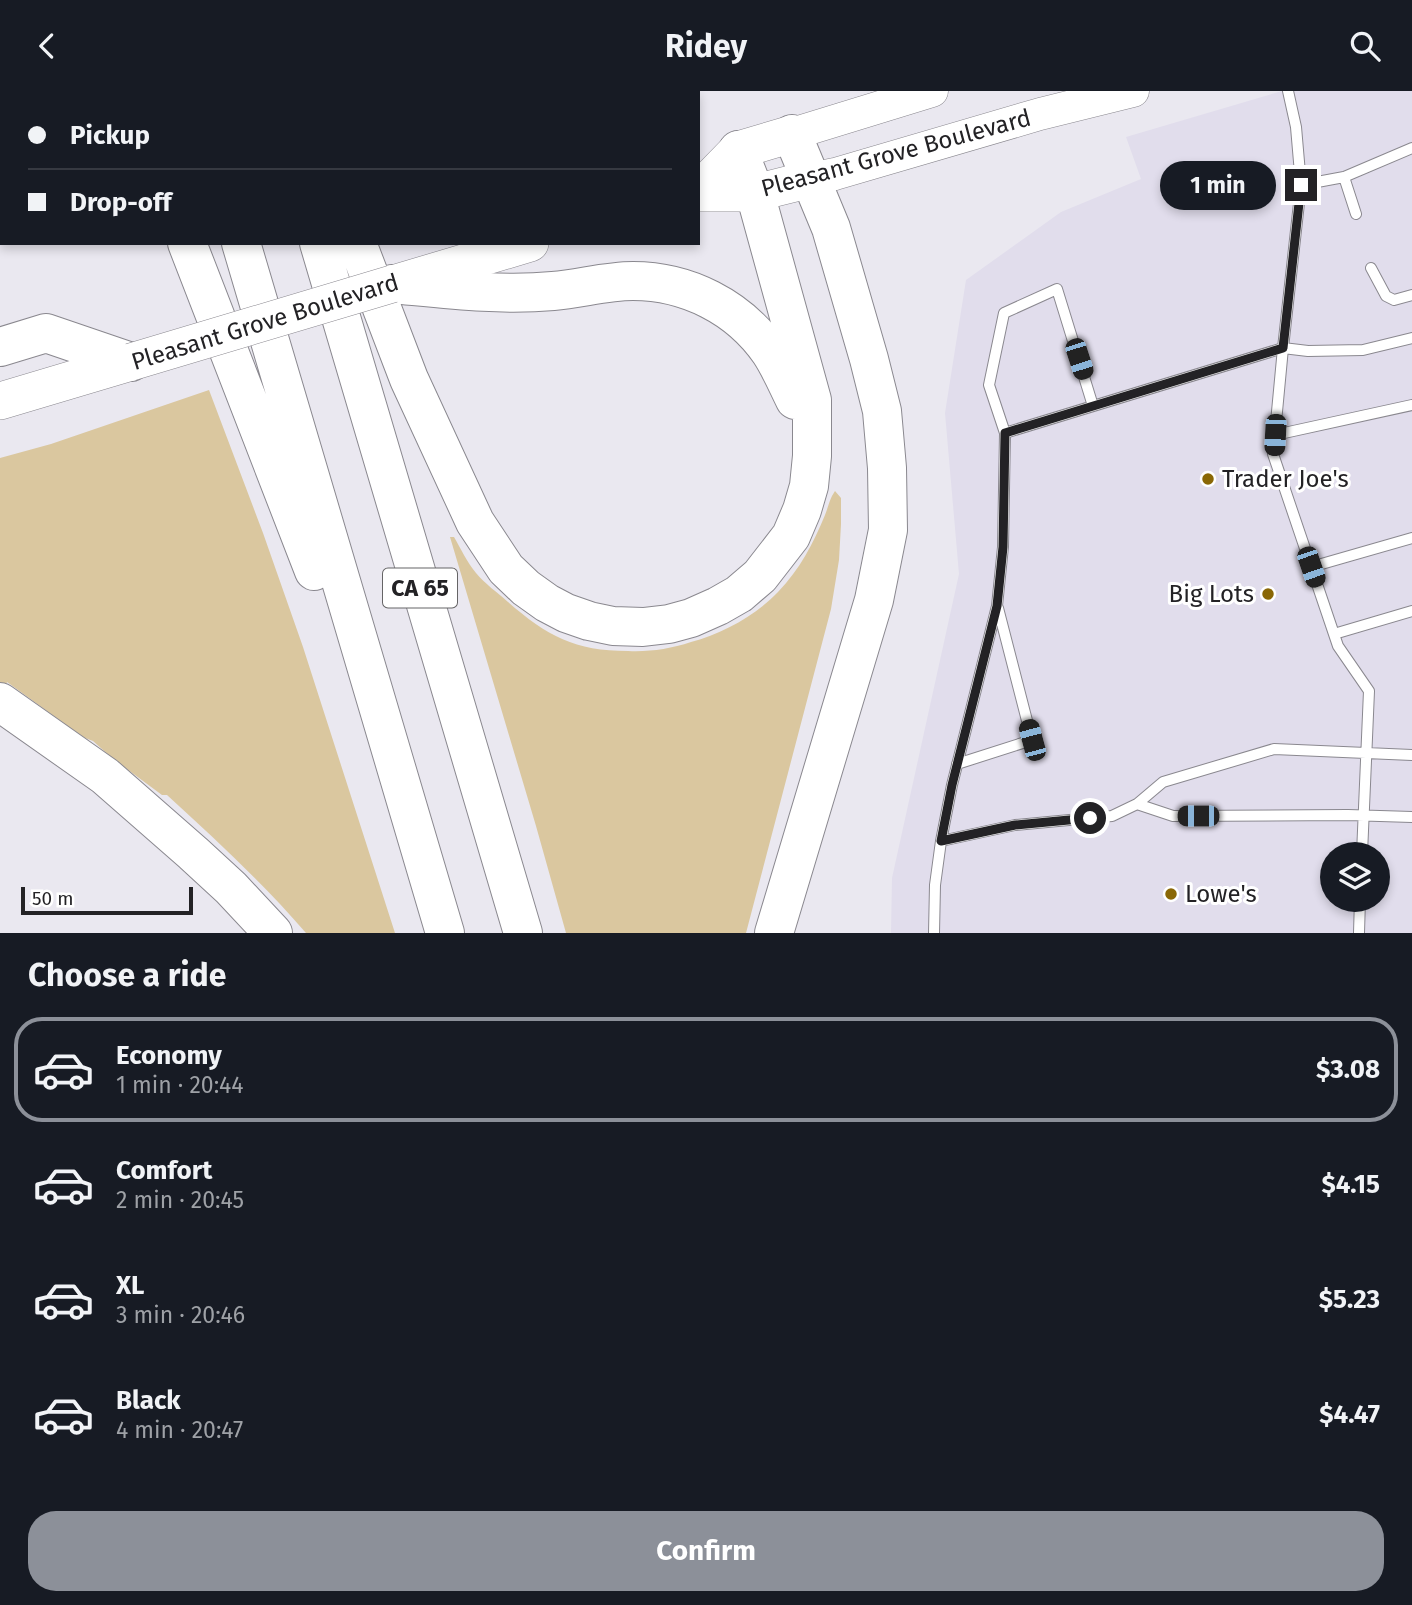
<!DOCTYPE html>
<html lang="en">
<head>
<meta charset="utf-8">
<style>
  :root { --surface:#171b24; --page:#242831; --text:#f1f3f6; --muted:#9ea1a6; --line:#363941; --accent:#8c9099 }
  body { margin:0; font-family:"Fira Sans",sans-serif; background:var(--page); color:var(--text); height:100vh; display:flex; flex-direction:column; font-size:26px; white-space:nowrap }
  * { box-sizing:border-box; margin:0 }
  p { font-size:23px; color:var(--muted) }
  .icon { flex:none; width:38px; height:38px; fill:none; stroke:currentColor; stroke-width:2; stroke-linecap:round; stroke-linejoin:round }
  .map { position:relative; height:842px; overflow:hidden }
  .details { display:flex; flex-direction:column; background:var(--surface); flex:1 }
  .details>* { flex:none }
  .hud { position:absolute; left:0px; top:0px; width:700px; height:154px; box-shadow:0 4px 10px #0003; display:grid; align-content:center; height:154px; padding:0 28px; background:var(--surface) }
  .controls { position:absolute; left:1320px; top:751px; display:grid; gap:14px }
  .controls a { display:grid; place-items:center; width:70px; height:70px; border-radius:50%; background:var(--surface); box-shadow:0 4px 10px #0003; font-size:35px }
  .scale { position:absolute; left:21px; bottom:18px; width:172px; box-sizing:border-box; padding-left:7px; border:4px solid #232225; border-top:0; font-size:19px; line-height:24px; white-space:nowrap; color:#232225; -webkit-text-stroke:5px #fff; paint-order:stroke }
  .end { position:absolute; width:32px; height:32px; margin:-16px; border:9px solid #232225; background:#fff; box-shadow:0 0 0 4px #fff }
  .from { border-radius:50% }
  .bubble { position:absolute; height:49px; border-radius:24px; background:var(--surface); box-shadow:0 4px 10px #0003; font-size:23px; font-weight:700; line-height:49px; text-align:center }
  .car { position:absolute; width:21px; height:42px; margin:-21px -10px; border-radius:9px; box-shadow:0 0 5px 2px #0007; background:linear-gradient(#222 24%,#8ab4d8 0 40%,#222 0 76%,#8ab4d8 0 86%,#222 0) }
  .hud b { display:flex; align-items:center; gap:24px; height:66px; font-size:26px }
  .hud b+b { border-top:2px solid var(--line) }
  .hud i { width:18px; height:18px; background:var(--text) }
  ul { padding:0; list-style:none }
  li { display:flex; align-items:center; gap:21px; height:105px; margin:0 14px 10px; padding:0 14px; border:4px solid transparent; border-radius:28px }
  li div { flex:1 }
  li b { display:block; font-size:26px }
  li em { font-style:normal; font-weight:700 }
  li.active { border-color:var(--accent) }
  li>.icon { width:63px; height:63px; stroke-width:1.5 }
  h2 { padding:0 28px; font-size:32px; line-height:84px }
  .button { display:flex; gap:14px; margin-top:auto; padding:14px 28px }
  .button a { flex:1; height:80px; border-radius:28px; background:var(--accent); color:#fff; font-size:28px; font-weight:700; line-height:80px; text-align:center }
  header { display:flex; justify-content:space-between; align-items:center; height:91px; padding:0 28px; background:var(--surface); font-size:32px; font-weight:700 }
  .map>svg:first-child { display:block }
  .built { fill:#e1ddec; fill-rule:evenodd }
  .green { fill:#dac79f }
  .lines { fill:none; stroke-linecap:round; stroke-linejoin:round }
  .service-casing { stroke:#8a888f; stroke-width:12 }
  .secondary-casing { stroke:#8a888f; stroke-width:33 }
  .primary-casing { stroke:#8a888f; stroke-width:38 }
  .motorway-casing { stroke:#8a888f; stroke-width:40 }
  .service { stroke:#fff; stroke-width:10 }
  .secondary { stroke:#fff; stroke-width:32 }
  .primary { stroke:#fff; stroke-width:37 }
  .motorway { stroke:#fff; stroke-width:38 }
  .primary-bridge-casing { stroke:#8a888f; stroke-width:38; stroke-linecap:butt }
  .primary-bridge { stroke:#fff; stroke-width:37 }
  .route { stroke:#232225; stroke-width:9 }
  .poi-dot { fill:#8a6705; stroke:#fff; stroke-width:2.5 }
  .labels { text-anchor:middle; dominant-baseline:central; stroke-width:6; stroke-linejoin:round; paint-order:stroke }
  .shield { fill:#fff; stroke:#656466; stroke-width:2 }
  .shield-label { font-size:23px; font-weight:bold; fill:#232225 }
  .street-label { font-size:24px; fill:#232225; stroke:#fff }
  .poi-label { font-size:24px; fill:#232225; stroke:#fff; text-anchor:start }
</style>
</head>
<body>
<header><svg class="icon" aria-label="back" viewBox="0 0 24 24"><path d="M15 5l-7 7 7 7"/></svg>Ridey<svg class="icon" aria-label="search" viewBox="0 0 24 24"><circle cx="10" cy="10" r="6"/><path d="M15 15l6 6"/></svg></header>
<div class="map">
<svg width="1412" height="842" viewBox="0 0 1412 842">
  <rect width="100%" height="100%" fill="#eae8f0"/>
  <path class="built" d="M 1282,0 L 1412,0 L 1412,842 L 891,842 L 892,787 L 959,483 L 945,322 L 966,189 L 1061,121 L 1141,88 L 1126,46 ZM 1332,763 L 1377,763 L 1377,808 L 1332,808 Z"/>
  <path class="green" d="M 209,299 L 263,442 L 303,556 L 395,842 L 306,842 C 263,792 215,748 167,704 L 162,704 L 112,667 L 93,650 L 85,647 L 69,636 L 7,591 L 5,597 L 0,594 L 0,367 L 51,353 Z
    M 835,400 L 841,407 L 841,433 L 839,469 L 831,518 L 746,842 L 566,842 L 536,735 L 450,446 L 454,446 C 461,458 467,471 476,482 C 485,493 497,501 508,511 C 547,545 575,560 628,560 C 649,561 670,558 691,551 C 723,542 755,525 778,501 C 800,478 813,453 825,424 C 829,414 829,409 835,400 Z"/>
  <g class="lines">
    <g class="service-casing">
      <path id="service" d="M 1288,0 L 1296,36 L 1301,94 L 1283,257 L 1273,363 L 1338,555 L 1369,600 L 1362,763
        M 1344,86 L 1356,123
        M 1301,94 L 1344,86 L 1412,57
        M 1371,177 L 1386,205 L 1394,209 L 1412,204
        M 1005,342 L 989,294 L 1004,222 L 1057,198 L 1093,315
        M 1275,344 L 1412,314
        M 1311,476 L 1412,447
        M 1334,543 L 1412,520
        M 957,673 L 1032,649 L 998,517
        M 1137,713 L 1173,725 L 1348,724 L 1412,726
        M 941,750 L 952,694 L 997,515 L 1003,456 L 1005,342 L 1283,257 L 1308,260 L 1363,259 L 1412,247
        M 934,842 L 935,794 L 941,750 L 1015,734 L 1112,725 L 1137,713 L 1163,691 L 1274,658 L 1412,664
        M 1359,842 L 1360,808"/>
    </g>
    <g class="secondary-casing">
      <path id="secondary" d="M 792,43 L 932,0
        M 811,88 L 835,83 L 1040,23 L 1133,0"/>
    </g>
    <g class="primary-casing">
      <path id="primary" d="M 698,100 L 738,59 L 792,43
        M 698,102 L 755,102 L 811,88
        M 393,193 L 530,152
        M 0,310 L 131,271"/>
    </g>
    <g class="motorway-casing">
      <path id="motorway" d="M 128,0 L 129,2
        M 197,0 L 197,2
        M 294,0 L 295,2
        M 187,152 L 314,480
        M 241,152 L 445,842
        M 319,152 L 523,842
        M 357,152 L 409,288 L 475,431 L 506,478 L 526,497 L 547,512 L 566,522 L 589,530 L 613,535 L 643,536 L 669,533 L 691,527 L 718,515 L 739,503 L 760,485 L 791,445 L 802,419 L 809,395 L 812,365 L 812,309 L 755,102 L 738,59
        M 392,193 C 445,198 499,205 553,200 C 580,198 605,190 633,190 C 687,190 739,216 770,261 C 780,276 787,293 795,309
        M 0,256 L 46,242 L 131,271
        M 0,611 L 105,685 L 193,762 L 231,797 L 273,842
        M 774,842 L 874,509 L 888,439 L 887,377 L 882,320 L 869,268 L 831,137 L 792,43"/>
    </g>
    <use href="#service" class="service"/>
    <use href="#secondary" class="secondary"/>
    <use href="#primary" class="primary"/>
    <use href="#motorway" class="motorway"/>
    <g class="primary-bridge-casing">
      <path id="primary-bridge" d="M 131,271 L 392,193"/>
    </g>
    <use href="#primary-bridge" class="primary-bridge"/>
  </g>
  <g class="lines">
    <path class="route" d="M 1090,727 L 1015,734 L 941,750 L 952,694 L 997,515 L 1003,456 L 1005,342 L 1283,257 L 1301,94"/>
  </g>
  <g class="poi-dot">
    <circle cx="1208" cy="388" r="7"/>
    <circle cx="1268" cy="503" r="7"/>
    <circle cx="1171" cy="803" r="7"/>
  </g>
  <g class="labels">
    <rect class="shield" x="383" y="477.5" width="74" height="39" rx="5"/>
    <g class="shield-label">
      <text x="420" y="497">CA 65</text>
    </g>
    <g class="street-label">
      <text transform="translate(896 62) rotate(-15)">Pleasant Grove Boulevard</text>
      <text transform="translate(265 231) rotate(-17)">Pleasant Grove Boulevard</text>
    </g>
    <g class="poi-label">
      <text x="1222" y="388">Trader Joe's</text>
      <text x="1254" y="503" text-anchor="end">Big Lots</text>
      <text x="1185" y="803">Lowe's</text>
    </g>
  </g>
</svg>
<div class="controls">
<a><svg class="icon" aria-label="layers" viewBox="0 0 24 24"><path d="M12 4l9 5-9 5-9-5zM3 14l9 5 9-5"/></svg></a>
</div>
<div class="scale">50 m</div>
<i class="end from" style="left:1090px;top:727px"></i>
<i class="end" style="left:1301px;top:94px"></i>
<div class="bubble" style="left:1160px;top:70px;width:116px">1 min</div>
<i class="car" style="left:1079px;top:268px;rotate:162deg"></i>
<i class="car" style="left:1275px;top:344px;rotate:183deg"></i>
<i class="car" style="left:1311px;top:476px;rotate:161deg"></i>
<i class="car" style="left:1032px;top:649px;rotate:345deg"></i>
<i class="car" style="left:1198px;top:725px;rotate:270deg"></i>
<div class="hud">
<b><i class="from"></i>Pickup</b>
<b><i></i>Drop-off</b>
</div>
</div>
<section class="details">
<h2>Choose a ride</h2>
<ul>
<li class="active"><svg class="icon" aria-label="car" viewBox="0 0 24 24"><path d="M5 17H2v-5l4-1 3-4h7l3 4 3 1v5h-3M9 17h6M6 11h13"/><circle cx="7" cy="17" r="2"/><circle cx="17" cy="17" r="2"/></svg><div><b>Economy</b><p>1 min · 20:44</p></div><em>$3.08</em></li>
<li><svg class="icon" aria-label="car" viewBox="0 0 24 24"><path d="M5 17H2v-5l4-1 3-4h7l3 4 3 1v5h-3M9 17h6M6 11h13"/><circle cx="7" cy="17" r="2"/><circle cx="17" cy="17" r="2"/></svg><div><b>Comfort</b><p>2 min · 20:45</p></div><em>$4.15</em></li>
<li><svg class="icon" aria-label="car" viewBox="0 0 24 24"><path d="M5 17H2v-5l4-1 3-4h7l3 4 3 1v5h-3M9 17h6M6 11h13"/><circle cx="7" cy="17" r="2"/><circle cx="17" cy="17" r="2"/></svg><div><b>XL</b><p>3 min · 20:46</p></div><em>$5.23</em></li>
<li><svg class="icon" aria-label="car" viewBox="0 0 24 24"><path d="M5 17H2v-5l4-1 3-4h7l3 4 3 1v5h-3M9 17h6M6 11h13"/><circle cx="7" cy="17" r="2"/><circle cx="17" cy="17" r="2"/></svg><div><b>Black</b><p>4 min · 20:47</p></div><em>$4.47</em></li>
</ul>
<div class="button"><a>Confirm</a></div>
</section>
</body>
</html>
